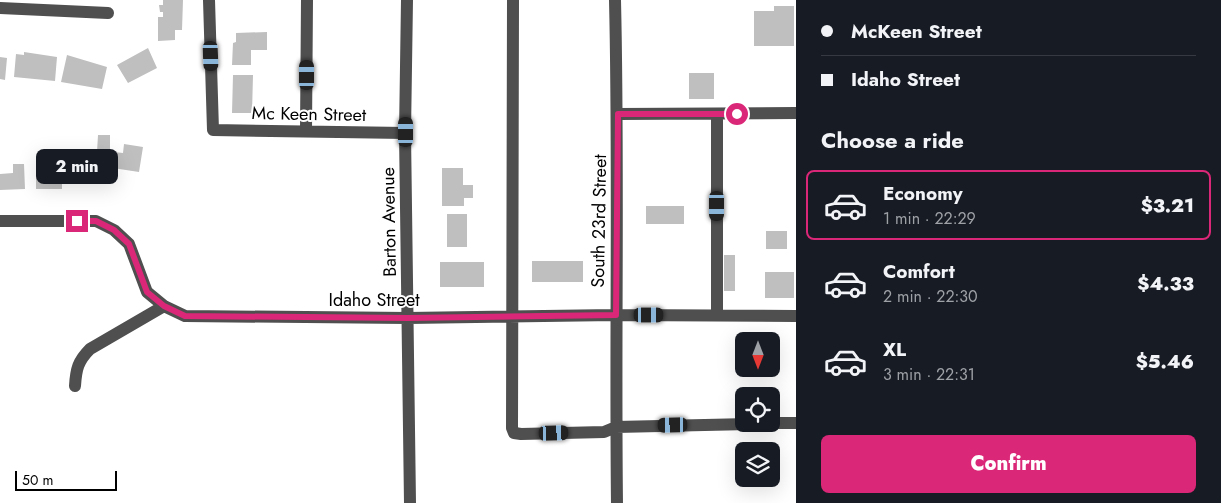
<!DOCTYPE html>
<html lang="en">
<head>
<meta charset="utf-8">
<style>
  :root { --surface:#171b24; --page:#242831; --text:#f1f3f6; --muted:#9ea1a6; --line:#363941; --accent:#db2777 }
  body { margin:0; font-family:Jost,sans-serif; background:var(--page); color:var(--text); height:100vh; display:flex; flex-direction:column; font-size:19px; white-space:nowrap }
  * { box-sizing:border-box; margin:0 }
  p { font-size:16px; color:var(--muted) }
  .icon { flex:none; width:28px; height:28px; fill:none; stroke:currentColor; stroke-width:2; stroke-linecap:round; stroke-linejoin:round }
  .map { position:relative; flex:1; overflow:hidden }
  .details { display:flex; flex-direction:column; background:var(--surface); width:425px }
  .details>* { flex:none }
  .top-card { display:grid; align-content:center; height:110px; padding:0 25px; background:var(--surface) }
  .needle { width:32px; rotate:180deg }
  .tools { position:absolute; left:735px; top:332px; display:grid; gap:10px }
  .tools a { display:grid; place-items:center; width:45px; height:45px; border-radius:8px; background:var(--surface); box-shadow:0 5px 20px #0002; font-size:25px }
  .scale { position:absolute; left:15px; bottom:12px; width:102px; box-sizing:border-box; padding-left:5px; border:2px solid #000; border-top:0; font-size:14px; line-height:18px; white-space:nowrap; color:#000; -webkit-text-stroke:4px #fff; paint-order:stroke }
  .end { position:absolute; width:22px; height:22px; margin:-11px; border:6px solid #db2777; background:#fff; box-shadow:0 0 0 2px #fff }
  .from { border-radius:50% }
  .bubble { position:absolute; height:35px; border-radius:8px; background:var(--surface); box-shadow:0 5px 20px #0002; font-size:16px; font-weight:800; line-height:35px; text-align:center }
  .car { position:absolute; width:15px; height:30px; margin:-15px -8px; border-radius:6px; box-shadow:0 0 4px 1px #0007; background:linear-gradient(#222 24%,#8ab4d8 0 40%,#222 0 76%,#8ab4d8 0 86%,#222 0) }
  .top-card b { display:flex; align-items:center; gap:18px; height:48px; font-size:19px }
  .top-card b+b { border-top:1px solid var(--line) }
  .top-card i { width:12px; height:12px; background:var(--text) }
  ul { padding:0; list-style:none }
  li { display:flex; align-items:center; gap:15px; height:70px; margin:0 10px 8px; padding:0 15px; border:2px solid transparent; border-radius:8px }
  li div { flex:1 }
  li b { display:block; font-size:19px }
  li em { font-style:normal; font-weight:800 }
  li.current { border-color:var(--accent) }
  li>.icon { width:45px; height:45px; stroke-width:1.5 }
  h2 { padding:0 25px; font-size:22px; line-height:60px }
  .cta { display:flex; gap:10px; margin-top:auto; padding:10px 25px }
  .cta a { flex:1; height:58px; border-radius:8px; background:var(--accent); color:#fff; font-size:20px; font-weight:800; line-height:58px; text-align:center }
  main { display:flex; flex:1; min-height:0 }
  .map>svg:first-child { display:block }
  .building { fill:#bfbfbf }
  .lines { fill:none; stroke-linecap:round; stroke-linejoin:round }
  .minor { stroke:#4f4f4f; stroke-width:12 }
  .route { stroke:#db2777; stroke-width:6 }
  .labels { text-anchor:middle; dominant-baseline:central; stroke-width:4; stroke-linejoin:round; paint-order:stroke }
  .street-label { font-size:18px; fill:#000; stroke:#fff }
</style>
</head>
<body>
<main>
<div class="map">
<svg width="796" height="503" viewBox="0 0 796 503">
  <rect width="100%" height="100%" fill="#fff"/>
  <path class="building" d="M 163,0 L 183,0 L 182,30 L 175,30 L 175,40 L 158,41 L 158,17 L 163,17 L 163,12 L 160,12 L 159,5 L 163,5 Z
    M 774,6 L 794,6 L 794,46 L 754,46 L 754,11 L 774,11 Z
    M 267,32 L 267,50 L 251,50 L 251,65 L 232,65 L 233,43 L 236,42 L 236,33 Z
    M 148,48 L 157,68 L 128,83 L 117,65 Z
    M 24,52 L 57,57 L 55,81 L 14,77 L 16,54 L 24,55 Z
    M 67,55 L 107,67 L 102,89 L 61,82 Z
    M 0,57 L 7,58 L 5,80 L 0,79 Z
    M 689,73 L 714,73 L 714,99 L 689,99 Z
    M 233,75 L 253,75 L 252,113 L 232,113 Z
    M 98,135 L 110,135 L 110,151 L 99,151 L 99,178 L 72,178 L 72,160 L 86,161 L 87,151 L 97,152 Z
    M 124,144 L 143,147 L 139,172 L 113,168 L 114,152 L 123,153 Z
    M 13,164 L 24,164 L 25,189 L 0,190 L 0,174 L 13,173 Z
    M 442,168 L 463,168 L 463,185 L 473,185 L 473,198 L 464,198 L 464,206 L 442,206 Z
    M 36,173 L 62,173 L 62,189 L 36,189 Z
    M 646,206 L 684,206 L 684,224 L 646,224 Z
    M 447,214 L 467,214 L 467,247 L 447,247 Z
    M 766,231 L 787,231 L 787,249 L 766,249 Z
    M 724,255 L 735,255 L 735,291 L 724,291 Z
    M 532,261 L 583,261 L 583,282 L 532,282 Z
    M 440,262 L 484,262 L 484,287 L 440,287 Z
    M 765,272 L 794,272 L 794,298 L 765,298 Z"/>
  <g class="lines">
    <path class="minor" d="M 209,0 L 213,130 L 405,133
      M 407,0 L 405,133 L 410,503
      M 513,0 L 512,428 L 514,433 L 521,434 L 604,432 L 616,427 L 749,424
      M 615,0 C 619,168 615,335 617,503
      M 0,8 L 108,13
      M 618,114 L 796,113
      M 306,131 L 307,0
      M 0,221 L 96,221 L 114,230 L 129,244 L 147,292 L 164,306 L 185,316 L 408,318 L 615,315 L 796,316
      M 717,315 L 717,115
      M 75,386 C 76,369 78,361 90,349 L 164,306
      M 771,423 L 796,423"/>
  </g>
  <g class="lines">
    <path class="route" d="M 77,221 L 96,221 L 114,230 L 129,244 L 147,292 L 164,306 L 185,316 L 408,318 L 616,315 L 618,114 L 737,114"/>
  </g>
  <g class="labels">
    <g class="street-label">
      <text transform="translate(309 114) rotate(1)">Mc Keen Street</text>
      <text transform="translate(599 221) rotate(-89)">South 23rd Street</text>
      <text transform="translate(389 222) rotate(-91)">Barton Avenue</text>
      <text x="374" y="300">Idaho Street</text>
    </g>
  </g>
</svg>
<div class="tools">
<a><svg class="needle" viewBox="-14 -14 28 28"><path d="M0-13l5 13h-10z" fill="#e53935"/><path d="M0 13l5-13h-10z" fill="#9ea1a6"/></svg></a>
<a><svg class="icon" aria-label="locate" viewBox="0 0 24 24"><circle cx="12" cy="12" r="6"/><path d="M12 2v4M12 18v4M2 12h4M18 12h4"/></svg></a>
<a><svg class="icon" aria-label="layers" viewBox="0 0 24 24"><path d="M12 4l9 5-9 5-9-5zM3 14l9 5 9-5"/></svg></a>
</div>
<div class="scale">50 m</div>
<i class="end from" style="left:737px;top:114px"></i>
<i class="end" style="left:77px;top:221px"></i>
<div class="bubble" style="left:36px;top:149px;width:82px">2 min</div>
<i class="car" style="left:211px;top:56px;rotate:178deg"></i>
<i class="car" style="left:307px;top:75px;rotate:0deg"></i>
<i class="car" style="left:406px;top:132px;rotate:0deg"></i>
<i class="car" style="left:717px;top:206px;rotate:180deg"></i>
<i class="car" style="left:649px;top:315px;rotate:90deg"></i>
<i class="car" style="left:673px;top:425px;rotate:269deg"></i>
<i class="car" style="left:554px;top:433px;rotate:88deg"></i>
</div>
<section class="details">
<div class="top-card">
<b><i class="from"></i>McKeen Street</b>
<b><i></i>Idaho Street</b>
</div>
<h2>Choose a ride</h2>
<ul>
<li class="current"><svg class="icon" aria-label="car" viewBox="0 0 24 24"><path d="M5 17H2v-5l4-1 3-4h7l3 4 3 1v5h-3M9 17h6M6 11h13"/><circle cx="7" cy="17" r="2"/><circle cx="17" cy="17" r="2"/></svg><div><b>Economy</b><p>1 min · 22:29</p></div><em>$3.21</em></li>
<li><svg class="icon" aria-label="car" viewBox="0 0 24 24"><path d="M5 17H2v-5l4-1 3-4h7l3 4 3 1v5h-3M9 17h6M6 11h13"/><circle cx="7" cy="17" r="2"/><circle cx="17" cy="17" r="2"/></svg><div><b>Comfort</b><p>2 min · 22:30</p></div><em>$4.33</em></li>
<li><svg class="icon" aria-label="car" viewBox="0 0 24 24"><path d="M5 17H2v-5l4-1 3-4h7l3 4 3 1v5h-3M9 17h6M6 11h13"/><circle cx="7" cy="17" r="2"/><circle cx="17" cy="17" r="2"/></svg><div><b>XL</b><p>3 min · 22:31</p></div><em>$5.46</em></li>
</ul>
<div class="cta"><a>Confirm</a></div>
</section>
</main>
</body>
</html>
